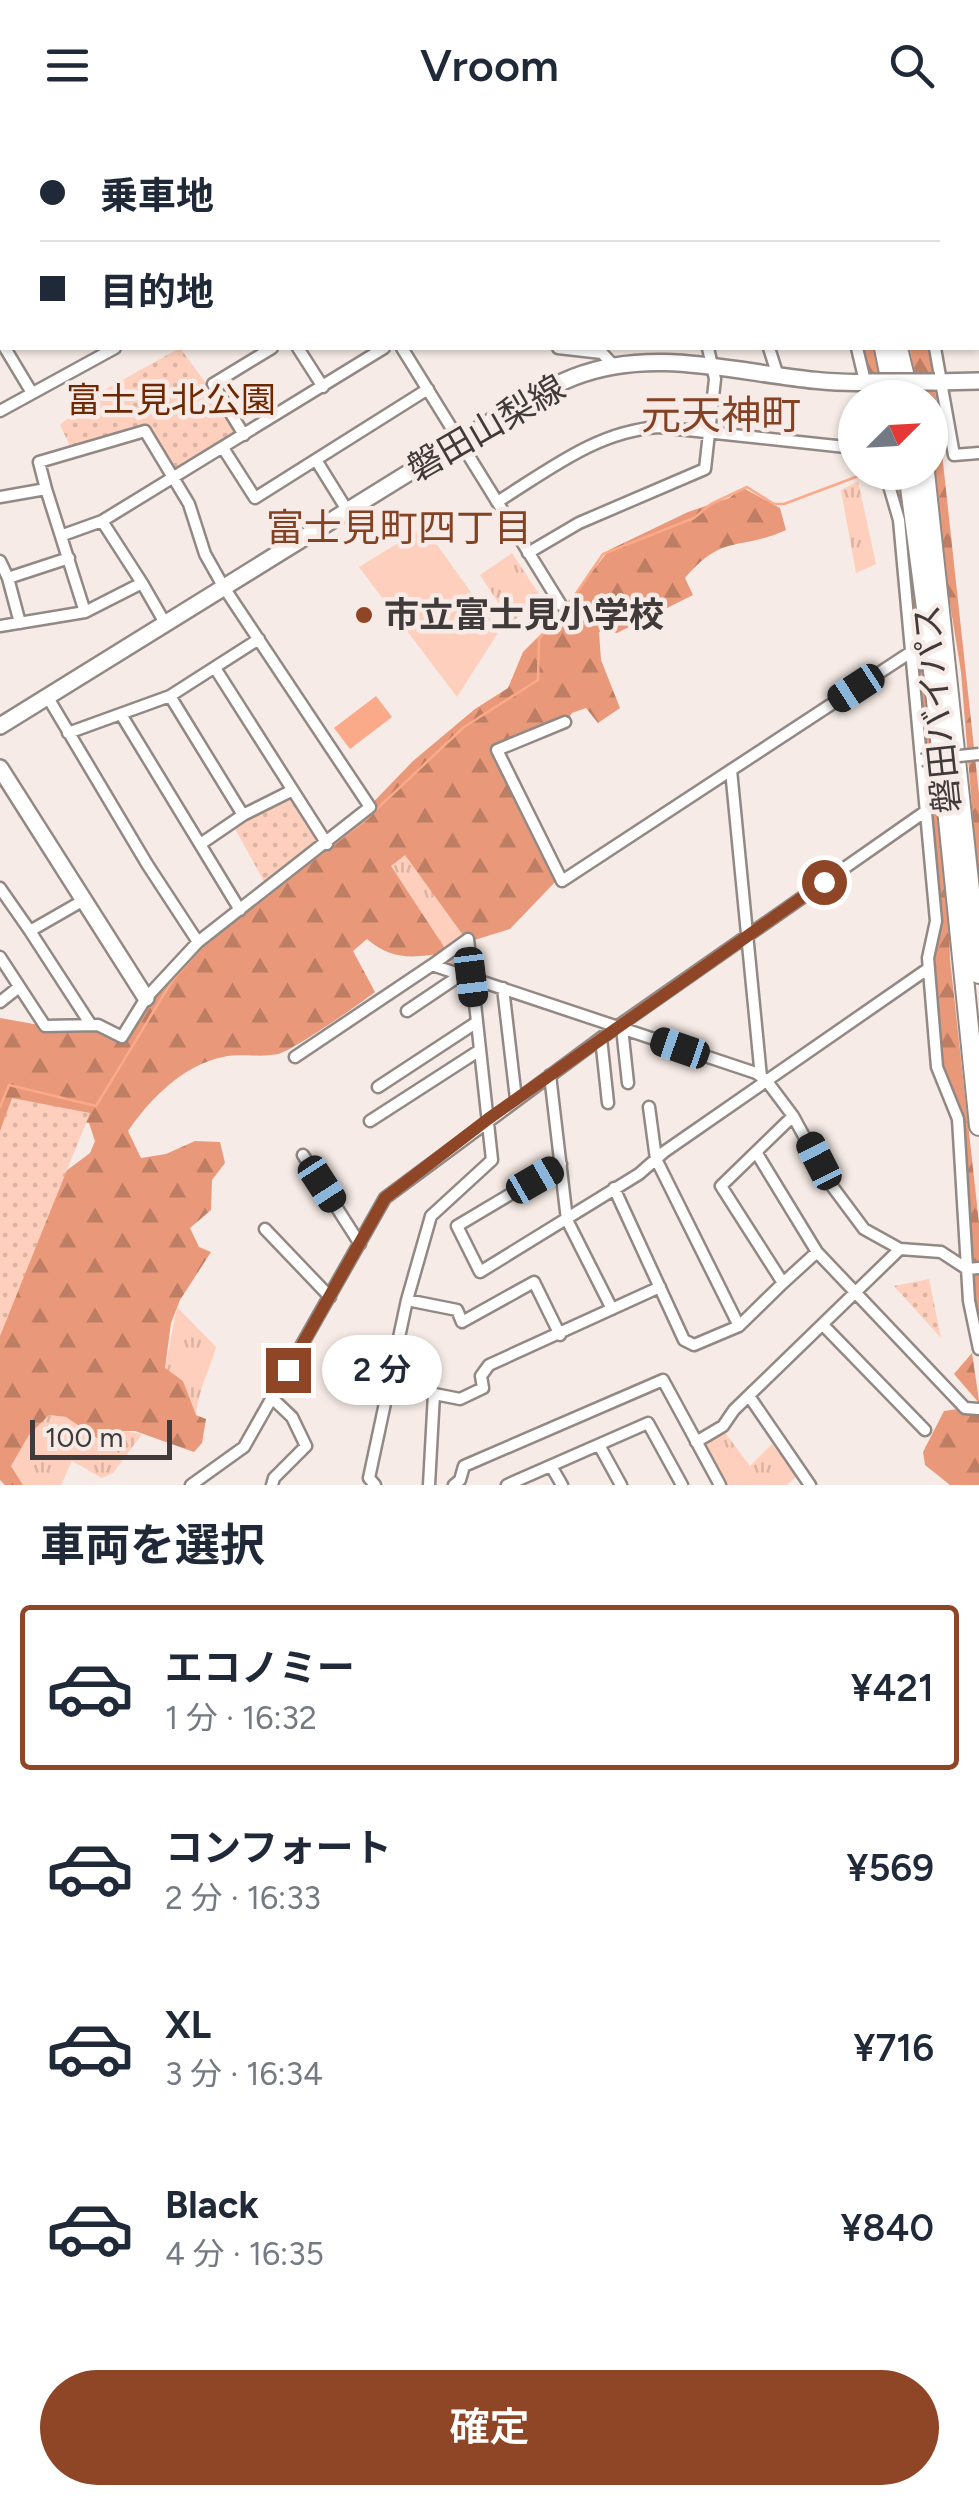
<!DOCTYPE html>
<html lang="ja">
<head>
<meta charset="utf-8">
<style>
  :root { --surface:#fff; --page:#f6f6f7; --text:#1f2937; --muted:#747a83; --line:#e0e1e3; --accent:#8e4626 }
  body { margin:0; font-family:Figtree,"Noto Sans JP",sans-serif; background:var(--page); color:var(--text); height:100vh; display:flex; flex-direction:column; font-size:38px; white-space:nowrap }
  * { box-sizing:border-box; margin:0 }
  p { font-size:32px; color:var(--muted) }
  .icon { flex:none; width:55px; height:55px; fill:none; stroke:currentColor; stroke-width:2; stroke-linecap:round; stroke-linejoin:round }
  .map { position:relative; height:1355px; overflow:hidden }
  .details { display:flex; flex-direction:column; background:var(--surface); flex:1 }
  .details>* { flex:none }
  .top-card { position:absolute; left:0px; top:0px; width:980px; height:220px; box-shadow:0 2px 8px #0004; display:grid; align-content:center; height:220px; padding:0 40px; background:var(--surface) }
  .needle { width:65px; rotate:66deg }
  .controls { position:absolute; left:838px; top:250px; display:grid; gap:20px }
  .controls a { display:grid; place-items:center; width:110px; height:110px; border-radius:50%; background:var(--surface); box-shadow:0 2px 8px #0004; font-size:50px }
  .scale { position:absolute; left:30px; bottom:25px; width:142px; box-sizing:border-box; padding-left:10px; border:5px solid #403b3a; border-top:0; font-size:28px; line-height:35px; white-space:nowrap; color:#403b3a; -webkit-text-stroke:8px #f6ebe6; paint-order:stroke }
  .end { position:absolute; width:45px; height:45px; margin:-22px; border:12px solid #8e4626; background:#fff; box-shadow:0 0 0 5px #fff }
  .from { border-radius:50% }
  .bubble { position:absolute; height:70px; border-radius:35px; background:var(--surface); box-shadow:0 2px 8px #0004; font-size:32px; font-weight:600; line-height:70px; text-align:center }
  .car { position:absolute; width:30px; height:60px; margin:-30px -15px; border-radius:12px; box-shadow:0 0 8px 2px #0007; background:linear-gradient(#222 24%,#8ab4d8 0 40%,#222 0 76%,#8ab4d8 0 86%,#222 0) }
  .top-card b { display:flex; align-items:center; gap:35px; height:95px; font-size:38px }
  .top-card b+b { border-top:2px solid var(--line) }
  .top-card i { width:25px; height:25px; background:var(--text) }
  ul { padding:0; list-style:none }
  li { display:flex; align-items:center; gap:30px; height:165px; margin:0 20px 15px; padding:0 20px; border:5px solid transparent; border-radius:10px }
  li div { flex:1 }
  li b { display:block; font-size:38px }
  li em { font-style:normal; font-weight:600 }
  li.selected { border-color:var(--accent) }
  li>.icon { width:90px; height:90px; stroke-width:1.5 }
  h2 { padding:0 40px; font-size:45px; line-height:120px }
  .cta { display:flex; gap:20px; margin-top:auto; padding:20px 40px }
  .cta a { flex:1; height:115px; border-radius:60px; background:var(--accent); color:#fff; font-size:40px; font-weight:600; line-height:115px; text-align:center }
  header { display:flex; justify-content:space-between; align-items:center; height:130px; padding:0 40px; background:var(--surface); font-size:45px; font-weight:600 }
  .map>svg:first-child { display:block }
  .grass { fill:url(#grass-tufts) }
  .forest { fill:url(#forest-firs) }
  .park { fill:url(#park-dots) }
  .pitch { fill:#fecfbc }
  .water { fill:#fbaa89 }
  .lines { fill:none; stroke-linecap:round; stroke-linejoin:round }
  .stream { stroke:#fbaa89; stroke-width:2.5 }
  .street-casing { stroke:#928985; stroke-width:15 }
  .secondary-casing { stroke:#928985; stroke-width:20 }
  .highway-casing { stroke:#928985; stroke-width:22 }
  .street { stroke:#fff; stroke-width:10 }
  .secondary { stroke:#fff; stroke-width:15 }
  .highway { stroke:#fff; stroke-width:18 }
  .street-bridge-casing { stroke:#928985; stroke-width:15; stroke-linecap:butt }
  .secondary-bridge-casing { stroke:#928985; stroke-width:20; stroke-linecap:butt }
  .street-bridge { stroke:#fff; stroke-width:10 }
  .secondary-bridge { stroke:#fff; stroke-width:15 }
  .route { stroke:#8e4626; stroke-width:12 }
  .poi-dot { fill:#8e4626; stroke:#f6ebe6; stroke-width:4 }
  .labels { text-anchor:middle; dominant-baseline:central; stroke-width:9; stroke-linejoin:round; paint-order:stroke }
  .park-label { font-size:35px; fill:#6d2802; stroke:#f6ebe6 }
  .street-label { font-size:35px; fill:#403b3a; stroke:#f6ebe6 }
  .poi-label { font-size:35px; font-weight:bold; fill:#403b3a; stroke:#f6ebe6; text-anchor:start }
  .neighbourhood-label { font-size:38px; fill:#844225; stroke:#f6ebe6 }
  .quarter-label { font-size:40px; fill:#844225; stroke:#f6ebe6 }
</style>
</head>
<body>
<header><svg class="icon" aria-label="menu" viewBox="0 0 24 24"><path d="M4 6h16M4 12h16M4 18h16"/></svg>Vroom<svg class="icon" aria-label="search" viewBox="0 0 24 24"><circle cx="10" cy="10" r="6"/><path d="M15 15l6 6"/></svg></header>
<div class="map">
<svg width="979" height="1355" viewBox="0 0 979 1355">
  <defs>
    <pattern id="grass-tufts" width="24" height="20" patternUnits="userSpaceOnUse" patternTransform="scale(2.5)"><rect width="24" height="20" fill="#fecfbc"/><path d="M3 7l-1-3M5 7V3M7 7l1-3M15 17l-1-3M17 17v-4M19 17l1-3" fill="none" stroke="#dbb3a2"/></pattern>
    <pattern id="forest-firs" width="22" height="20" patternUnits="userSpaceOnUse" patternTransform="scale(2.5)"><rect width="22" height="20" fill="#e99979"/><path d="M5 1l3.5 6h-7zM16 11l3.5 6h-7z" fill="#be7e64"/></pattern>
    <pattern id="park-dots" width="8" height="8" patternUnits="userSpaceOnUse" patternTransform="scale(2.5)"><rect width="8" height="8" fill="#fecfbc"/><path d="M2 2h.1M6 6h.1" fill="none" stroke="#dbb3a2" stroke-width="1.8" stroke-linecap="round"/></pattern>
  </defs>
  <rect width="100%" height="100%" fill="#f6ebe6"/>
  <path class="grass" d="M 858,351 L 876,434 L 856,443 L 841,360 Z
    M 512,423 L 543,470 L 511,492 L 480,445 Z
    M 405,724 L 468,809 L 471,847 L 436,832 L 447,824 L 390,736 Z
    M 177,1177 L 216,1217 C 208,1245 200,1255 196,1285 L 165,1238 Z
    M 49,1285 L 66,1287 L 118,1323 L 122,1301 L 142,1304 L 113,1343 L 102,1348 L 72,1331 L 61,1355 L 23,1355 L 11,1336 L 29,1305 Z
    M 723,1300 L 750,1336 L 772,1314 L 797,1346 L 787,1355 L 723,1355 L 699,1310 Z"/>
  <path class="forest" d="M 856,218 L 883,218 L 893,267 L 870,267 Z
    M 910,218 L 930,218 L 931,222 L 979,664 L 979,764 L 961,542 L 929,343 L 930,268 L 918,267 Z
    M 886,343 L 907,343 L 945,660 L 950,829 L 979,1093 L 979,1210 L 966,1127 L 960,1018 L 936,923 L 929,838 L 939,807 L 902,426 Z
    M 743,358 L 780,378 L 786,400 C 740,421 723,403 685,448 L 693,465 L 617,503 L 604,500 L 599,502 L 601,530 L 620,578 L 598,593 L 586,578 L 572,583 L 565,592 L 497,620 L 556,751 L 510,799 L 468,812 L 405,725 L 391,736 L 448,823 C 414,827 394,832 367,809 L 353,821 L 375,862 C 361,873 292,921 278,924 C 260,928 241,923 223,927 C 183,935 150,969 128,1001 L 141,1028 L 166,1024 L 195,1011 L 220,1012 L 225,1033 L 212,1050 L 211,1080 L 190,1098 L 199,1117 L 211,1122 L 180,1170 L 171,1193 L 165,1238 L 183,1251 L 196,1285 L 206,1289 L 202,1313 L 194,1322 L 135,1301 L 123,1301 L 119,1323 L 66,1287 L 49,1285 L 29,1305 L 11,1336 L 23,1355 L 5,1355 L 0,1350 L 0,1187 L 66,1041 L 90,1023 L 95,1011 L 89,993 L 25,985 L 0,1006 L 0,888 L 45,896 L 97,896 L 122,907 C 165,838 212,801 275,752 L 267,738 L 331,716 L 413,631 L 475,579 L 508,558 L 523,522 L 549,496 L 609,420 L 688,382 L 729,368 Z
    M 972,1223 L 979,1270 L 979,1273 L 954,1244 Z
    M 965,1278 L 979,1284 L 979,1355 L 950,1355 L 925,1335 L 923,1322 L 944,1281 Z"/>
  <path class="park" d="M 180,218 L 244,305 L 173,348 L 145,301 L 73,322 L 60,295 L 97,264 Z
    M 291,661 L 327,714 L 267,757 L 232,693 Z
    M 12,968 L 90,983 L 0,1206 L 0,1001 Z
    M 929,1149 L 941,1208 L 894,1156 Z"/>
  <path class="pitch" d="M 424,397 L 499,501 L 457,567 L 359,437 Z"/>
  <path class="water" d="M 376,566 L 392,587 L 350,619 L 334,598 Z"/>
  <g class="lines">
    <path class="stream" d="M 242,783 L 363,692 L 464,597 L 538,550 L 539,509 L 577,462 L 603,424 L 694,388 L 711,374 L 747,357 L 774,374 L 784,374 L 869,342
      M 0,977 L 9,955 L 96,976 L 172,851 L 208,810"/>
    <g class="street-casing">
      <path id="street" d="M 253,0 L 255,2
        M 314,0 L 316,2
        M 635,0 L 635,2
        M 670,0 L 672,2
        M 741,0 L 742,2
        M 773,0 L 774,2
        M 381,2 L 385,0
        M 580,2 L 582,0
        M 871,2 L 877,0
        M 0,34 L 2,35
        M 978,63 L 979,63
        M 0,145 L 2,145
        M 978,156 L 979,156
        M 5,218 L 32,263
        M 298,218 L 323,257
        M 402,218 L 561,475
        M 558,218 L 602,223 L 614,236
        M 769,218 L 778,246
        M 857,218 L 869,268
        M 935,218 L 954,325 L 979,323
        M 0,281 L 115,218
        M 244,305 L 213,254 L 272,218
        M 223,318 L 255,368 L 428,259
        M 316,330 L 347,380
        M 885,342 L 899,390 L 936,791 L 928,828 L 937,937 L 958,989 L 969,1171 L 979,1219
        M 0,367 L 46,359 L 85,482
        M 497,372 C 549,340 597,301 659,297 L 855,318
        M 102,391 L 142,453
        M 63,405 L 102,391 L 384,218
        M 528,423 L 579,393 L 705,339 L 715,249 L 708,218
        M 0,431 L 8,448
        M 20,493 L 8,448 L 69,428
        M 0,496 L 85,482 L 142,453 L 165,493
        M 215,538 L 327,714
        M 47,566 L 147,734 L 198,812
        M 170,566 L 243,685
        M 122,586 L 240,780
        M 565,592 L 497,620 L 562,751 L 911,522
        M 68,603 L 170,566 L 259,509
        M 731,640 L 761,947
        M 202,713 L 243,685 L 291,661
        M 0,758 L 30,801
        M 84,770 L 30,801 L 91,895
        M 0,827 L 45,896 L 98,895 L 122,907 L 146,868 L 198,812 L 370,677 L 223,456 L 205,424 L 189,374 L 145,301 L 39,332 L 46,359
        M 503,858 L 516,969
        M 0,872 L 19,857
        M 407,881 L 462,844
        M 622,898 L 628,953
        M 601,908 L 608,973
        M 295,927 L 432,835 L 756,943 L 766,950 L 793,986 L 829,1052 L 864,1099 L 900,1119 L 941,1122 L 967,1139 L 979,1138
        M 550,945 L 567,1090 L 612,1179
        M 378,957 L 477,892
        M 649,977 L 656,1029 L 739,1196 L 783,1153
        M 793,986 L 721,1056 L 783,1153 L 817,1122
        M 370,991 L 480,920
        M 756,1022 L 817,1122 L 965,1278 L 979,1279
        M 303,1025 L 360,1114
        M 561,1034 L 457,1096 L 480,1142 L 639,1044 L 664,1022 L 929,838
        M 614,1058 L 684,1210 L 694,1215 L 739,1196
        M 265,1099 L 330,1167
        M 407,1170 L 457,1180 L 462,1192 L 534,1152 L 560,1205
        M 823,1195 L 925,1300
        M 389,1255 L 460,1269 L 483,1258 L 481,1246 L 489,1235 L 660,1157
        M 749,1266 L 810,1355
        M 696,1312 L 723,1296 L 734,1280 L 900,1119
        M 599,1315 L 621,1355
        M 551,1336 L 562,1355
        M 191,1355 L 244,1317 L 385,1068 L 601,908 L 926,681
        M 272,1355 L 274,1348 L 306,1316 L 292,1287 L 272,1268
        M 375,1355 L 369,1348 L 407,1170 L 431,1086 L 492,1030 L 468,809 L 432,835
        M 429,1355 L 434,1264
        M 454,1355 L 460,1350 L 464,1336 L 663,1250 L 720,1355
        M 507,1355 L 648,1293 L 682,1355"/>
    </g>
    <g class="secondary-casing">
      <path id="secondary" d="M 935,252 L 979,251
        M 0,596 L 460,311 C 497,288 534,263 574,247 C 671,209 774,258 873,252
        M 0,638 L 146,868"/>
    </g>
    <g class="highway-casing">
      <path id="highway" d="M 808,0 L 809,2
        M 824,0 L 825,2
        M 884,218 L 894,268
        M 898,218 L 910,268
        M 908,342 L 929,501 L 979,996
        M 925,342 L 979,844"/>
    </g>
    <use href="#street" class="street"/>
    <use href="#secondary" class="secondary"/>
    <use href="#highway" class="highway"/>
    <g class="street-bridge-casing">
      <path id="street-bridge" d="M 921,630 L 979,624"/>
    </g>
    <g class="secondary-bridge-casing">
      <path id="secondary-bridge" d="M 873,252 L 935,252"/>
    </g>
    <use href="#street-bridge" class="street-bridge"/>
    <use href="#secondary-bridge" class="secondary-bridge"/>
  </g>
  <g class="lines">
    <path class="route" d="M 288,1240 L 385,1068 L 488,989 L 824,752"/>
  </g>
  <circle class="poi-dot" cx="364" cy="485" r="10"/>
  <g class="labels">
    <g class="park-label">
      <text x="171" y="270">富士見北公園</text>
    </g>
    <g class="street-label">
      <text transform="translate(486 298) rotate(-30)">磐田山梨線</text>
      <text transform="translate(937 579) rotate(-96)">磐田バイパス</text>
    </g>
    <g class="poi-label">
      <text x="384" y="485">市立富士見小学校</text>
    </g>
    <g class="neighbourhood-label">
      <text x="399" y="398">富士見町四丁目</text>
    </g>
    <g class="quarter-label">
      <text x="721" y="285">元天神町</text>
    </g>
  </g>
</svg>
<div class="controls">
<a><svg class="needle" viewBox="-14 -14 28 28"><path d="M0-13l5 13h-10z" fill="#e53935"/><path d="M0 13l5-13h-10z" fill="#747a83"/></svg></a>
</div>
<div class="scale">100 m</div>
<i class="end from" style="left:824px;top:752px"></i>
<i class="end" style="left:288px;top:1240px"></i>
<div class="bubble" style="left:322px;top:1205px;width:120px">2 分</div>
<i class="car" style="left:856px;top:558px;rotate:237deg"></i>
<i class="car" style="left:471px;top:847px;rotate:173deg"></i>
<i class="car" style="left:680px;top:918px;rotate:289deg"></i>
<i class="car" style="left:819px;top:1031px;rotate:333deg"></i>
<i class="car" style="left:535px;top:1050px;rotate:60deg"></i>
<i class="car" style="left:322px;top:1054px;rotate:147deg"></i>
<div class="top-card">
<b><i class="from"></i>乗車地</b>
<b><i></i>目的地</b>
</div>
</div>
<section class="details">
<h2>車両を選択</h2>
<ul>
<li class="selected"><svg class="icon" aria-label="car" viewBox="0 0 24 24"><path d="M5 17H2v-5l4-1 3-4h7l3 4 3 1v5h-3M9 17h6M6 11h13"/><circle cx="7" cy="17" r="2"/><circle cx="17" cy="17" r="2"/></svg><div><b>エコノミー</b><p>1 分 · 16:32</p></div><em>¥421</em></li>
<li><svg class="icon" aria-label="car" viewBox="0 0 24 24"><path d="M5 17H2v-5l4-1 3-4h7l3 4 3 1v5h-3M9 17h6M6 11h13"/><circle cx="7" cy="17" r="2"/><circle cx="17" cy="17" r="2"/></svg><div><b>コンフォート</b><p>2 分 · 16:33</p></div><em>¥569</em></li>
<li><svg class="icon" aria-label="car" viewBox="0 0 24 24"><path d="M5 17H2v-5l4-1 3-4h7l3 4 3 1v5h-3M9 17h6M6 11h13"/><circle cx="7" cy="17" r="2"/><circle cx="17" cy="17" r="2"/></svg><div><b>XL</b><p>3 分 · 16:34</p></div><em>¥716</em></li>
<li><svg class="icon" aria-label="car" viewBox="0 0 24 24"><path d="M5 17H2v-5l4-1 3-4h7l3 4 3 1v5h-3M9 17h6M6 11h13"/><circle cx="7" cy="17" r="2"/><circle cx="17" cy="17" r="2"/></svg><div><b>Black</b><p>4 分 · 16:35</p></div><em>¥840</em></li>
</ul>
<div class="cta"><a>確定</a></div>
</section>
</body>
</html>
